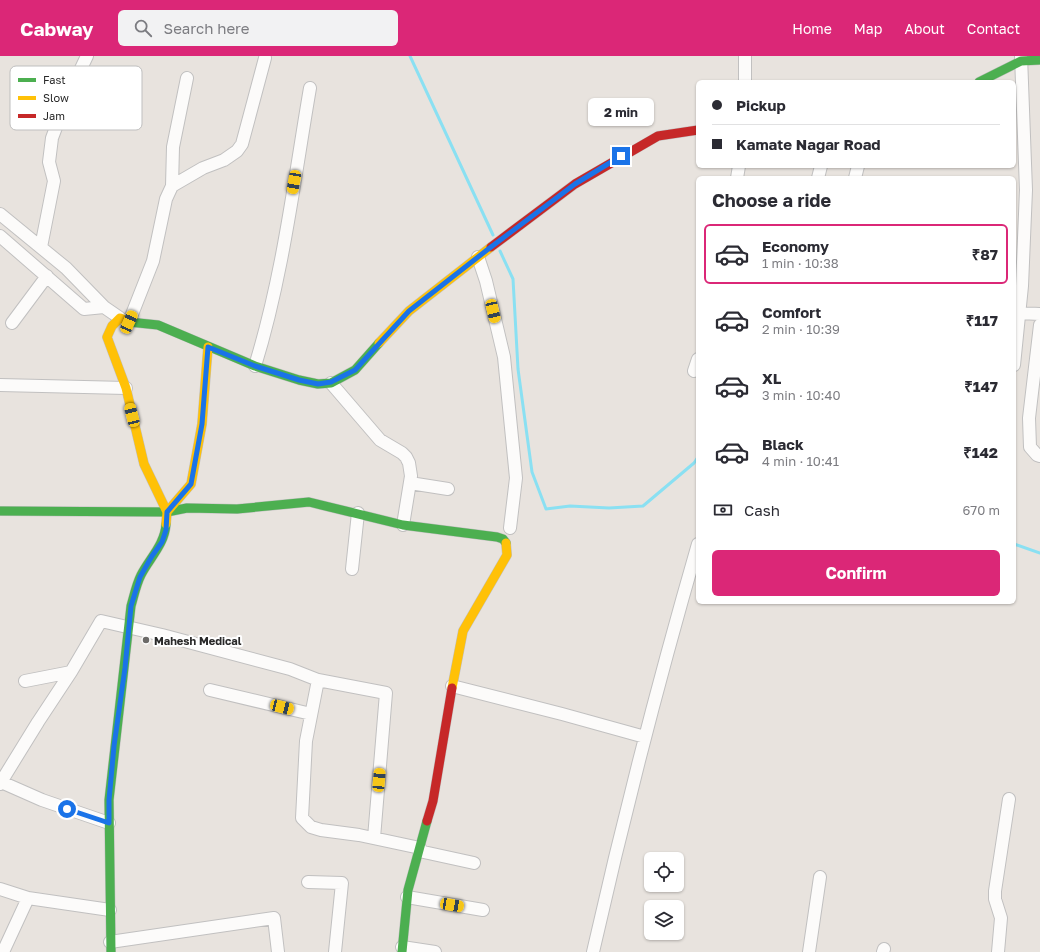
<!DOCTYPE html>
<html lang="en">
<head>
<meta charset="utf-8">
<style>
  :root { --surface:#fff; --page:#f2f2f3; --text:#2b2b33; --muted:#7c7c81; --line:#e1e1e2; --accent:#db2777 }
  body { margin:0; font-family:"Golos Text",sans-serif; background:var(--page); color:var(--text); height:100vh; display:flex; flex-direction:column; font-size:15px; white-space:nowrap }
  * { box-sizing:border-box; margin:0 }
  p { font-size:13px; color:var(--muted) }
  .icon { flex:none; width:22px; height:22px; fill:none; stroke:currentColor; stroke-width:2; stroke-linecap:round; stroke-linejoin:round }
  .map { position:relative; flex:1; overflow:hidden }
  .details { position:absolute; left:696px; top:120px; width:320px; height:428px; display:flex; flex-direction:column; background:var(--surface); border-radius:6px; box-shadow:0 1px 3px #0004 }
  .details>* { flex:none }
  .top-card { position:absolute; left:696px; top:24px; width:320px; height:88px; border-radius:6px; box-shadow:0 1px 3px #0004; display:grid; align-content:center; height:88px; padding:0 16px; background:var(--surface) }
  .controls { position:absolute; left:644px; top:796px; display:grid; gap:8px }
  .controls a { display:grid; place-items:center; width:40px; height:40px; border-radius:6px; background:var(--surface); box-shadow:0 1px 3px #0004; font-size:20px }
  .end { position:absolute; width:18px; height:18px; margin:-9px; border:5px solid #1a73e8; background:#fff; box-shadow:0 0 0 2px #fff }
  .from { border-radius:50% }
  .bubble { position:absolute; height:28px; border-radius:6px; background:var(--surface); box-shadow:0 1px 3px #0004; font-size:13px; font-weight:700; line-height:28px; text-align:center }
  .car { position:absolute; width:12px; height:24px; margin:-12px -6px; border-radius:5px; box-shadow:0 0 3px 1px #0007; background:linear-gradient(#f5c518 24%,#345 0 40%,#f5c518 0 76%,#345 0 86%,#f5c518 0) }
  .top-card b { display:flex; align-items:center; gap:14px; height:38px; font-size:15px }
  .top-card b+b { border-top:1px solid var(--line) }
  .top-card i { width:10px; height:10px; background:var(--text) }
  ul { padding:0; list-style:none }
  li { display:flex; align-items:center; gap:12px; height:60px; margin:0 8px 6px; padding:0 8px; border:2px solid transparent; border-radius:6px }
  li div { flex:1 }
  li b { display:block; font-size:15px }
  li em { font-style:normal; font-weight:700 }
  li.on { border-color:var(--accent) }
  li>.icon { width:36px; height:36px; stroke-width:1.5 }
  h2 { padding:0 16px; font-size:18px; line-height:48px }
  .pay { display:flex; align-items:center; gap:10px; height:44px; padding:0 16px; font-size:15px }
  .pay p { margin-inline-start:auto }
  .primary-button { display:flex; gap:8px; margin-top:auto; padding:8px 16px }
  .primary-button a { flex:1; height:46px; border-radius:6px; background:var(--accent); color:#fff; font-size:16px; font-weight:700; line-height:46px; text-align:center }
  header { display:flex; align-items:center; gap:24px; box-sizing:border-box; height:56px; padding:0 20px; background:var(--accent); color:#fff }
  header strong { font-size:19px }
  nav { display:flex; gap:22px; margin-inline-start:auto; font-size:14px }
  .search { width:280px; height:36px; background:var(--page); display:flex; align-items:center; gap:10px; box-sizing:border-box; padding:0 14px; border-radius:6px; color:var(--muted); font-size:15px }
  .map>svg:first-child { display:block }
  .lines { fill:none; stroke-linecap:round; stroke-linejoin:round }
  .stream { stroke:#8ae0f2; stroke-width:3 }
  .street-casing { stroke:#c1c0c0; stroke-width:14 }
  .fast-casing { stroke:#c1c0c0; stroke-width:10 }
  .slow-casing { stroke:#c1c0c0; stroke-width:10 }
  .jam-casing { stroke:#c1c0c0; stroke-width:10 }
  .street { stroke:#fcfbfa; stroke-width:12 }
  .fast { stroke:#4caf50; stroke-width:9 }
  .slow { stroke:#ffc107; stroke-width:9 }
  .jam { stroke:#c62828; stroke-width:9 }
  .route { stroke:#1a73e8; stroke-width:5 }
  .poi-dot { fill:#6c6a68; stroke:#fff; stroke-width:1.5 }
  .labels { text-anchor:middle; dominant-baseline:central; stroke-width:4; stroke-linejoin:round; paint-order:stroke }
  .poi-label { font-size:11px; font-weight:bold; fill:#292929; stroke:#fff; text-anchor:start }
  .key { fill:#fff; stroke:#bfbfbf; stroke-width:1 }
  .key-label { font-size:11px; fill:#292929 }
</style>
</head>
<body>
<header>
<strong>Cabway</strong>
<div class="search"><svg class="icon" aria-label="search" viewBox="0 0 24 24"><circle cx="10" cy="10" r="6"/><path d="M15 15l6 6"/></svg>Search here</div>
<nav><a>Home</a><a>Map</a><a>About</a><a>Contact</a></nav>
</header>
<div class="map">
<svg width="1040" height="896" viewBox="0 0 1040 896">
  <rect width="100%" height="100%" fill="#e8e3de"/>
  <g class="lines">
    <path class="stream" d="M 410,0 L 493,179
      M 500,195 L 513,223 L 518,313 L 532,416 L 546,453 L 570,450 L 609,452 L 643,450 L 694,407 L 698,401
      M 1014,488 L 1040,497"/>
    <g class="street-casing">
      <path id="street" d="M 745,0 L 745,26
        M 737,122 L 739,110
        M 818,122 L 821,110
        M 855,122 L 858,110
        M 172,130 L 173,91 L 187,22
        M 0,158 L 66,212 L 104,251 L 120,262
        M 0,180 L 84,253 L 104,251
        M 41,191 L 54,125 L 49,106 L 52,82 L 67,42 L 87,0
        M 478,201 L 486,225 L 504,301 L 516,422 L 510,472
        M 1019,257 L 1040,258
        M 129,266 L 153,205 L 166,143 L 172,130 L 203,112 L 224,104 L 237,95 L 242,88 L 265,2
        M 12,267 L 47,220
        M 1040,269 L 1029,362 L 1030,391 L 1037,399 L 1040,400
        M 1014,309 L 1022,230 L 1026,134 L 1021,0
        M 255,310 C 283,219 294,125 310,32
        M 694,315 L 698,303
        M 331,327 L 380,384 L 402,397 L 406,401 L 409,407 L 411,420 L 403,469
        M 0,329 L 126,332
        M 410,427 L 448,433
        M 352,513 L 358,457
        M 318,624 L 386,637 L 374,782
        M 25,625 L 71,616 L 101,565 L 162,579 L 290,613 L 318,624 L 306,685 L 302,762 L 311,771 L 321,774 L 359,779 L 420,792
        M 452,630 L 562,658 L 645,681
        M 210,634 L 311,658
        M 1,726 L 38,666 L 71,616
        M 0,728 L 1,726 L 42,744 L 109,767
        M 419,795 L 474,807
        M 308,826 L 342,827 L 335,896
        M 0,833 L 28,842 L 110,854
        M 407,841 L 483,854
        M 110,886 L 274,862 L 278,896
        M 402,891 L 435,896
        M 3,896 L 28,842
        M 593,896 C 624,759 659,623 698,488
        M 809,896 L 820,821
        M 883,896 L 884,893
        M 998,896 L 1001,862 L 995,843 L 995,835 L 1009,743"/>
    </g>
    <g class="fast-casing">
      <path id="fast" d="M 979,26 L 1021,5 L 1040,4
        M 125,264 L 129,266 L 158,269 L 255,310 L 299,324 L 318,328 L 331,327 L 355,314 L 379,287
        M 0,455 L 167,456 L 187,452 L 237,453 L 309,446 L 403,469 L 497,481 L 503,483 L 506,487
        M 111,896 L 109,744 L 131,550 C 134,540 136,529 141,519 C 149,503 165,488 166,468
        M 402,896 L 408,834 L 427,765"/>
    </g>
    <g class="slow-casing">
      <path id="slow" d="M 125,264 L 120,262 L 112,270 L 107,281 L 126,332 L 144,408 L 167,456 L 166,468
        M 379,287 L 409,255 L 491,191
        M 167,456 L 191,428 L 202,368 L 208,291
        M 452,632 L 463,575 L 507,499 L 506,487"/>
    </g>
    <g class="jam-casing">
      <path id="jam" d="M 491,191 L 575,128 L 658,80 L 698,74
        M 427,765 L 433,745 L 452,632"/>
    </g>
    <use href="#street" class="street"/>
    <use href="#fast" class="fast"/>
    <use href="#slow" class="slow"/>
    <use href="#jam" class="jam"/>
  </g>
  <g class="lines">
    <path class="route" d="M 67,753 L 109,767 L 109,744 L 114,690 L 125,612 L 131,550 L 140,521 L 152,500 L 162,486 L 166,474 L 167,456 L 191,428 L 202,368 L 208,291 L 255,310 L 299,324 L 318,328 L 331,326 L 355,314 L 409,255 L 487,194 L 575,128 L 621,100"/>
  </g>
  <circle class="poi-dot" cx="146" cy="584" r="4"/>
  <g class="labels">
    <g class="poi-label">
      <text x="154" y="584">Mahesh Medical</text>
    </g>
  </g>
  <rect x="10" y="10" width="132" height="64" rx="6" class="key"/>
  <rect x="18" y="22" width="18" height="4" fill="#4caf50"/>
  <rect x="18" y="40" width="18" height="4" fill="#ffc107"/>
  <rect x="18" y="58" width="18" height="4" fill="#c62828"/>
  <g class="key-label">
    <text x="43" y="28">Fast</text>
    <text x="43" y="46">Slow</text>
    <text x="43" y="64">Jam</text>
  </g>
</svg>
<div class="controls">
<a><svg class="icon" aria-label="locate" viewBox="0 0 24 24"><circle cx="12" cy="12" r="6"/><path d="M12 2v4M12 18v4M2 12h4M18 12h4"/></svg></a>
<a><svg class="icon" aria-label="layers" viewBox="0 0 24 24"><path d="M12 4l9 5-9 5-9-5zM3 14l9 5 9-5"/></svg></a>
</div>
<i class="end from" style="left:67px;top:753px"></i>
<i class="end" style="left:621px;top:100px"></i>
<div class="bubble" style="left:588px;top:42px;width:66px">2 min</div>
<i class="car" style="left:294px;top:126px;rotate:190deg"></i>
<i class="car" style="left:493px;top:255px;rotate:167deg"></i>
<i class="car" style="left:129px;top:266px;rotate:24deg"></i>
<i class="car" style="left:132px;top:359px;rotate:346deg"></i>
<i class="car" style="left:282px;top:651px;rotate:104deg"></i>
<i class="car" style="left:379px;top:724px;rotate:5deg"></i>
<i class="car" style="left:452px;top:849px;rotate:100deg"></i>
<div class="top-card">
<b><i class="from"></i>Pickup</b>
<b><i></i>Kamate Nagar Road</b>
</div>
<section class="details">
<h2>Choose a ride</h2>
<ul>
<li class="on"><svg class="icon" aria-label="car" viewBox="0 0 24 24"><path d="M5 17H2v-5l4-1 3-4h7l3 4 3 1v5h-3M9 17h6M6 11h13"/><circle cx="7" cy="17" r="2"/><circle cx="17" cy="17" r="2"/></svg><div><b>Economy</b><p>1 min · 10:38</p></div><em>₹87</em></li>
<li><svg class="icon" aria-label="car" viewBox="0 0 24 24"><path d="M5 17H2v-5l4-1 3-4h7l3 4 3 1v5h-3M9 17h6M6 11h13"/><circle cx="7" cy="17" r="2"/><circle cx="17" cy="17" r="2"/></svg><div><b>Comfort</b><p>2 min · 10:39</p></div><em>₹117</em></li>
<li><svg class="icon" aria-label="car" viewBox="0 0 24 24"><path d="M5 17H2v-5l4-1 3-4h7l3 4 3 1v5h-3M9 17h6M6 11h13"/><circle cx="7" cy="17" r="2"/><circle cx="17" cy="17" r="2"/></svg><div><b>XL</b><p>3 min · 10:40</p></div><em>₹147</em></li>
<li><svg class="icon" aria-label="car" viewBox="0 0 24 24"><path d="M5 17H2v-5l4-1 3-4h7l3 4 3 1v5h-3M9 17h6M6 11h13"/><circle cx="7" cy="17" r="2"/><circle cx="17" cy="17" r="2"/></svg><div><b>Black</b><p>4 min · 10:41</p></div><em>₹142</em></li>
</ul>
<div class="pay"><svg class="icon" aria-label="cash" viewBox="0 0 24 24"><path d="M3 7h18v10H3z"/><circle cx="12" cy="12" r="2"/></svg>Cash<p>670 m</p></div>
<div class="primary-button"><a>Confirm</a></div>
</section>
</div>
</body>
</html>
